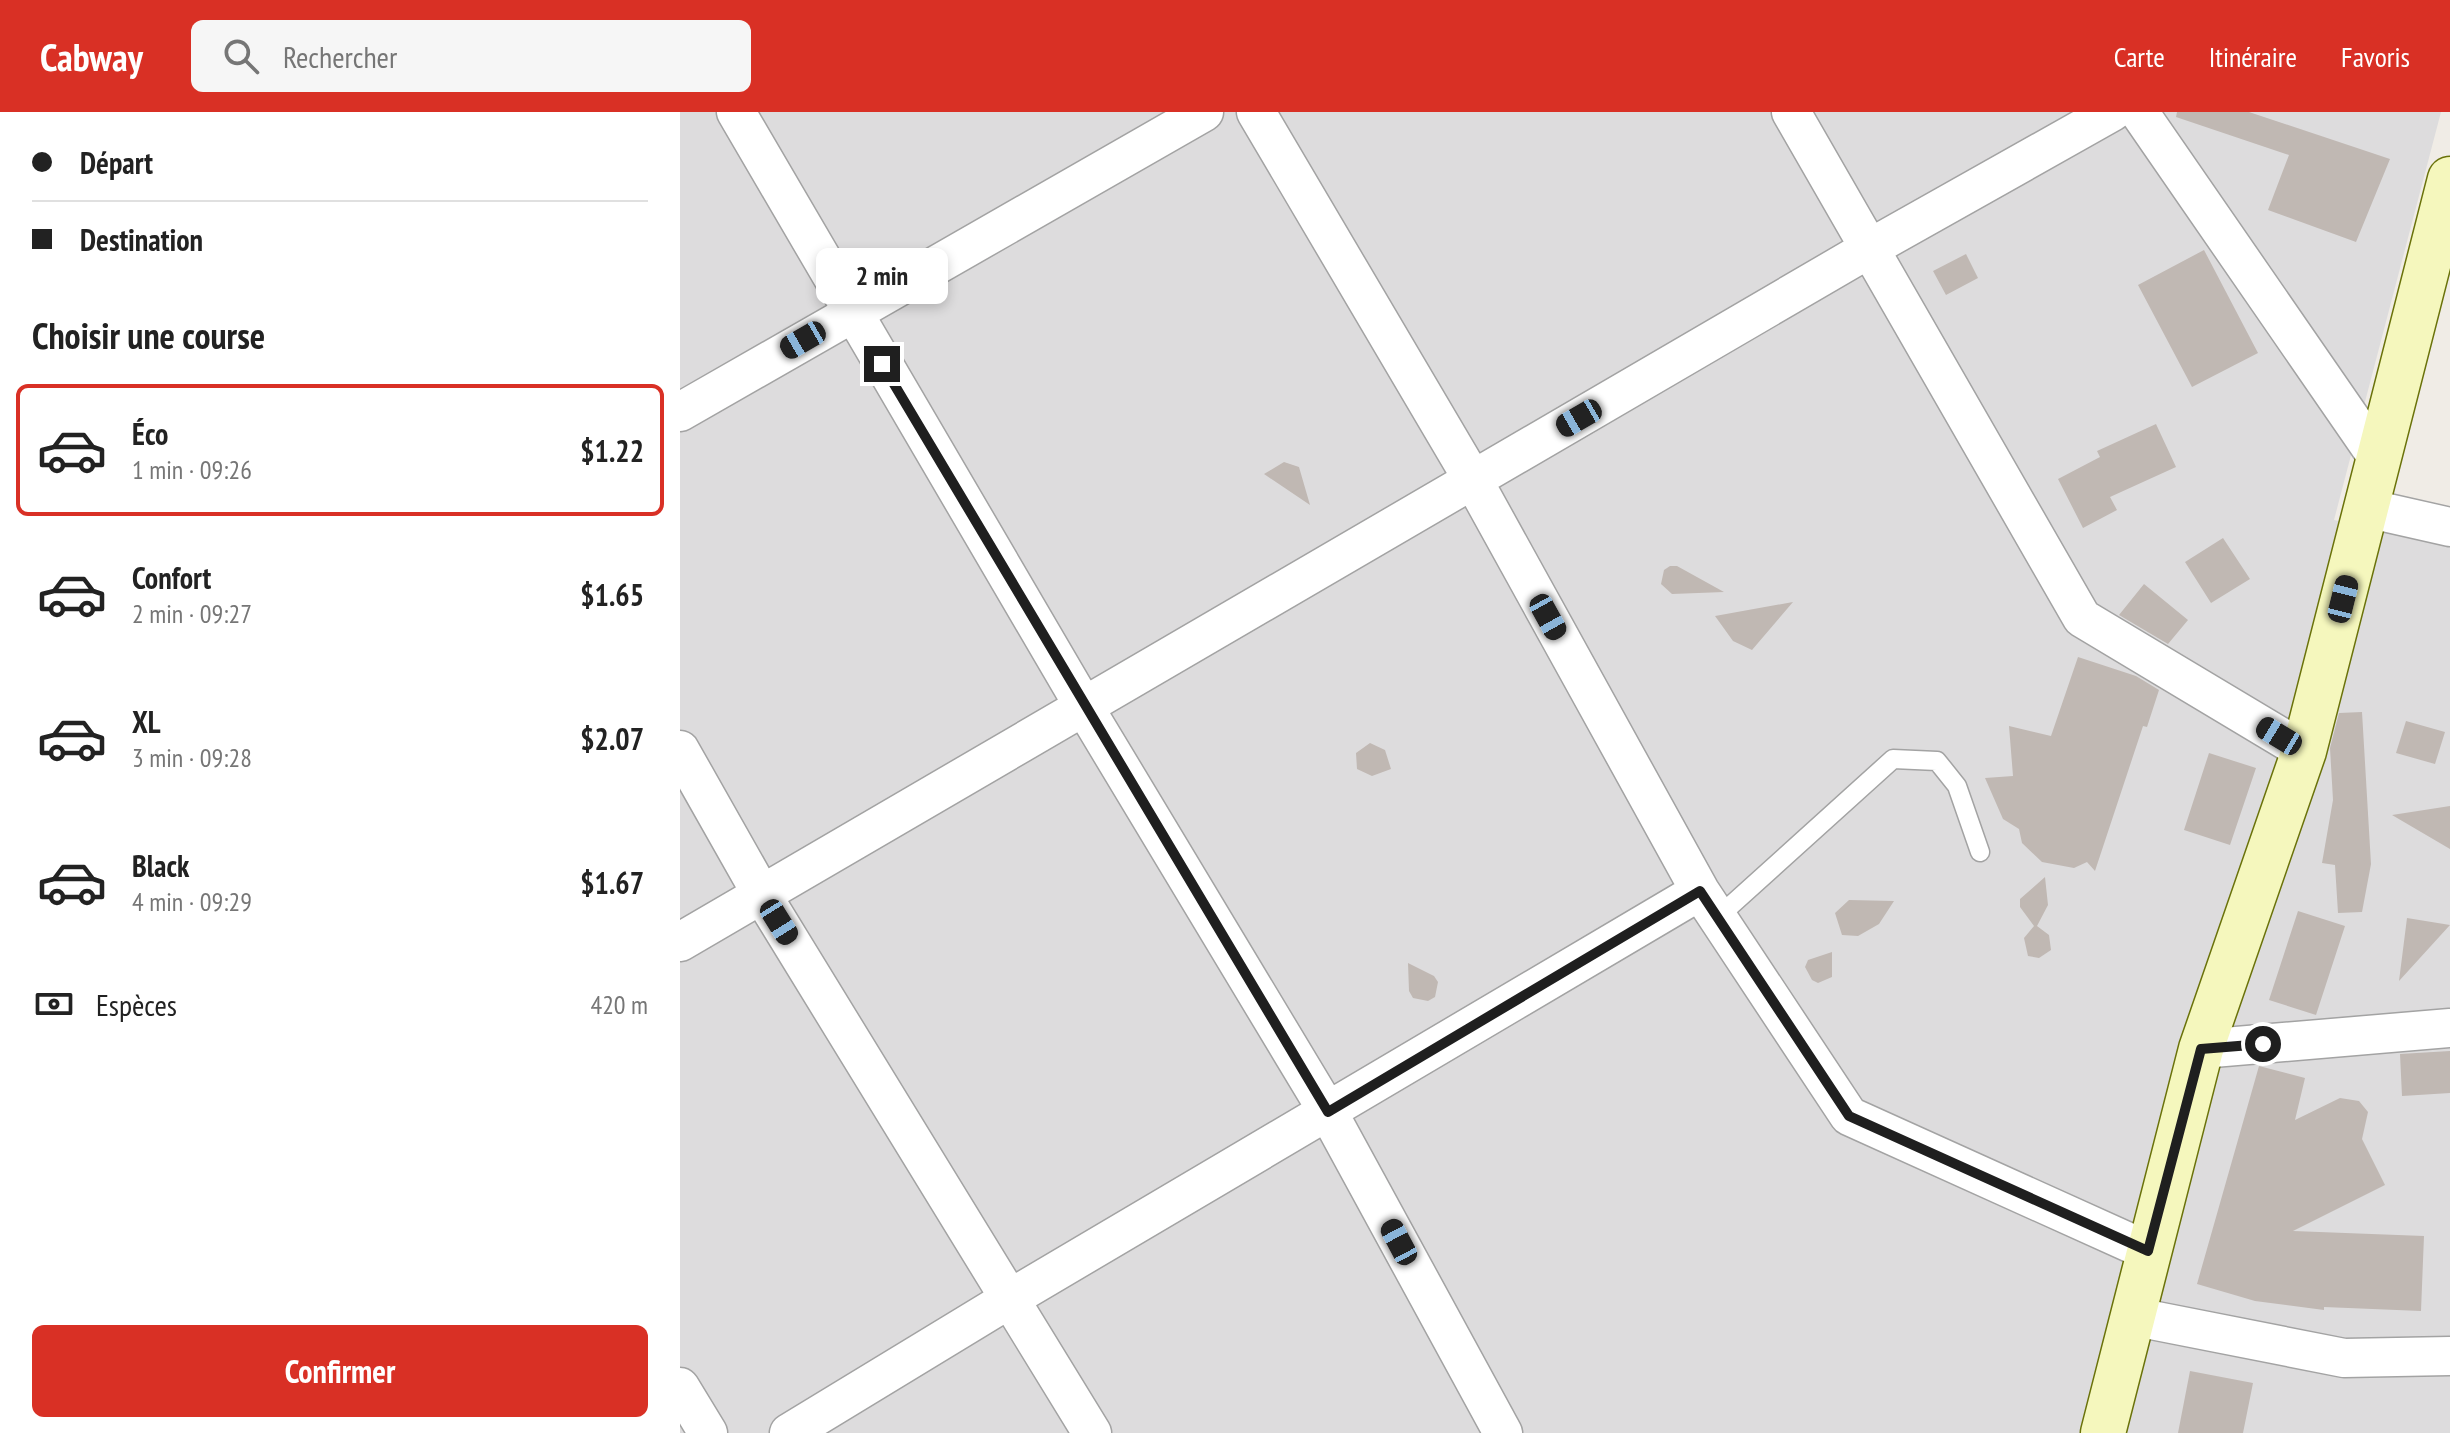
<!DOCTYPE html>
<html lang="fr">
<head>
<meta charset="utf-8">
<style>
  :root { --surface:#fff; --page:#f6f6f6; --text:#222; --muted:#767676; --line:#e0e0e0; --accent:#d93025 }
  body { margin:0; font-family:"PT Sans Narrow",sans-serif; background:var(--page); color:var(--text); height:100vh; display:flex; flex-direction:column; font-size:30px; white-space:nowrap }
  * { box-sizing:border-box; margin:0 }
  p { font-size:26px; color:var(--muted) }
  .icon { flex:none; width:44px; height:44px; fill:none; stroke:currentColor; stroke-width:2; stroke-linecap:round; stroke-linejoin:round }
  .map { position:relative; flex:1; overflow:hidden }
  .sheet { display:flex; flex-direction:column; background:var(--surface); width:680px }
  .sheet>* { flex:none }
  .hud { display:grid; align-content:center; height:176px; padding:0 32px; background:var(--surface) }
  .end { position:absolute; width:36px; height:36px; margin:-18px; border:10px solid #1f1f1f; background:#fff; box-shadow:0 0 0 4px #fff }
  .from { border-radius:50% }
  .bubble { position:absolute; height:56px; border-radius:12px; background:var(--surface); box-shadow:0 4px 12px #0003; font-size:26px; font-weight:800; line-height:56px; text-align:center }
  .car { position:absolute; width:24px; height:48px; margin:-24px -12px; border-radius:10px; box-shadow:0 0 6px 2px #0007; background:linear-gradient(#222 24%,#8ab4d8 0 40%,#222 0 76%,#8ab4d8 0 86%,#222 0) }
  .hud b { display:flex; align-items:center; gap:28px; height:76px; font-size:30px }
  .hud b+b { border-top:2px solid var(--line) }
  .hud i { width:20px; height:20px; background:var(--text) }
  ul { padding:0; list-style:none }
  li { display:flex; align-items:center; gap:24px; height:132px; margin:0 16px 12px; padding:0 16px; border:4px solid transparent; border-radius:12px }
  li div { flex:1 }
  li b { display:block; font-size:30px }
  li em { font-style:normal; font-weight:800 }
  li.selected { border-color:var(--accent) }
  li>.icon { width:72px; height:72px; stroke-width:1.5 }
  h2 { padding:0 32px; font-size:36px; line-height:96px }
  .pay { display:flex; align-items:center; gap:20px; height:88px; padding:0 32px; font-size:30px }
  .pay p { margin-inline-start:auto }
  .button { display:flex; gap:16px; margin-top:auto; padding:16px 32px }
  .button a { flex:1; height:92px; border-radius:12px; background:var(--accent); color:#fff; font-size:32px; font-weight:800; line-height:92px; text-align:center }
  header { display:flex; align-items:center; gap:48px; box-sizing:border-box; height:112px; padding:0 40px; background:var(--accent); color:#fff }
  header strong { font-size:38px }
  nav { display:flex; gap:44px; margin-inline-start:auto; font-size:28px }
  .search { width:560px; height:72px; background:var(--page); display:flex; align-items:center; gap:20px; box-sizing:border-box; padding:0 28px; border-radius:12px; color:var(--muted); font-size:30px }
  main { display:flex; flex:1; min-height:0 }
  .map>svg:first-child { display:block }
  .residential { fill:#dddcdd }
  .building { fill:#c0b8b3 }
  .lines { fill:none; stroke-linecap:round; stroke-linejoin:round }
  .lane-casing { stroke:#a3a3a3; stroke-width:21 }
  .street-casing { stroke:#a3a3a3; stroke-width:41 }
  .secondary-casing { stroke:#6a720a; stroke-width:47 }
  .lane { stroke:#fff; stroke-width:18 }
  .street { stroke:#fff; stroke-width:38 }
  .secondary { stroke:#f5f7bd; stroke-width:44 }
  .route { stroke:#1f1f1f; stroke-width:10 }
</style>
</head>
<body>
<header>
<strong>Cabway</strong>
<div class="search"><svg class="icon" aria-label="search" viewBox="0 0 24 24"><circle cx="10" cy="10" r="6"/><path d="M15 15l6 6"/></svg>Rechercher</div>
<nav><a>Carte</a><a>Itinéraire</a><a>Favoris</a></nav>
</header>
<main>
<section class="sheet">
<div class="hud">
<b><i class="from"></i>Départ</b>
<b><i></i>Destination</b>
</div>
<h2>Choisir une course</h2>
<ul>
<li class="selected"><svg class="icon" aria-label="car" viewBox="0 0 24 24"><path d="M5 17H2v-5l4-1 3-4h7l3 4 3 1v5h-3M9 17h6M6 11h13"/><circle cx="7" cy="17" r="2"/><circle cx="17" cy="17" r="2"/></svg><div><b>Éco</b><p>1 min · 09:26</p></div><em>$1.22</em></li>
<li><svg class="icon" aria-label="car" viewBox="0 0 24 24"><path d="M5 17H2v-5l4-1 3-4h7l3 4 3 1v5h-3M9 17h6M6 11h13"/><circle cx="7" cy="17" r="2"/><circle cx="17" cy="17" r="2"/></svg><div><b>Confort</b><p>2 min · 09:27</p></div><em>$1.65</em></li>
<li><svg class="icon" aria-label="car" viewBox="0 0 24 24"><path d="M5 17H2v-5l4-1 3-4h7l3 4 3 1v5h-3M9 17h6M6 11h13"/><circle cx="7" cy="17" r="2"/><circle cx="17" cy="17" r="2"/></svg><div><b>XL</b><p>3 min · 09:28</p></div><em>$2.07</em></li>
<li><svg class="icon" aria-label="car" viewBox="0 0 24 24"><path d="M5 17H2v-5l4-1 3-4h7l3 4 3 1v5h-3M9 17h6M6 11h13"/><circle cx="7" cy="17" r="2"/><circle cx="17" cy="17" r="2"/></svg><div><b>Black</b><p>4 min · 09:29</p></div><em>$1.67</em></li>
</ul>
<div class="pay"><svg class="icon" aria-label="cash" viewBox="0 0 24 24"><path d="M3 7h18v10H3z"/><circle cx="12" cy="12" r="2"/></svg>Espèces<p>420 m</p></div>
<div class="button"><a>Confirmer</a></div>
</section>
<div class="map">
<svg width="1770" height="1321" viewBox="0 0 1770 1321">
  <rect width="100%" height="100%" fill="#f0ece6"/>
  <path class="residential" d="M 0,0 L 1761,0 L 1654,408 L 1770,435 L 1770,1321 L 0,1321 Z"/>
  <path class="building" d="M 1497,0 L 1569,0 L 1710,47 L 1676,130 L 1588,98 L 1609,43 L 1496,5 Z
    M 1524,138 L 1578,241 L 1512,275 L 1458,173 Z
    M 1286,142 L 1298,166 L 1266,183 L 1253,159 Z
    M 1476,312 L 1496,355 L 1430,385 L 1437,398 L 1403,416 L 1378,367 L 1420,345 L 1417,339 Z
    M 604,350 L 619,355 L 630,393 L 584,362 Z
    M 1543,426 L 1570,467 L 1531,491 L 1505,450 Z
    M 990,454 L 997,454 L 1044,480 L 992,482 L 981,472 L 984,458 Z
    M 1464,472 L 1508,508 L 1488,532 L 1439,503 Z
    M 1113,490 L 1072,538 L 1053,529 L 1035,504 Z
    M 1398,545 L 1456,564 L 1479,578 L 1467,615 L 1463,614 L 1415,759 L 1407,750 L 1394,756 L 1362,750 L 1342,731 L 1339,717 L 1323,707 L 1305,666 L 1333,664 L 1329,614 L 1371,624 Z
    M 1682,600 L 1691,752 L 1682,800 L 1658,801 L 1655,753 L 1642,751 L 1653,688 L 1650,636 L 1659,601 Z
    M 1726,609 L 1765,620 L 1755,652 L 1716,641 Z
    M 690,631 L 705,638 L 711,657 L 692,664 L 677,657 L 676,641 Z
    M 1529,641 L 1576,656 L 1550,733 L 1504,718 Z
    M 1770,694 L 1770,737 L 1712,703 Z
    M 1365,765 L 1368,793 L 1357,814 L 1369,823 L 1371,838 L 1359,846 L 1348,844 L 1344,826 L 1354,814 L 1340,795 L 1340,787 Z
    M 1169,788 L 1214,789 L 1199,812 L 1178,824 L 1162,823 L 1155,801 Z
    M 1618,799 L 1665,814 L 1636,903 L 1589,888 Z
    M 1727,806 L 1770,813 L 1719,869 Z
    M 1152,840 L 1152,865 L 1138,871 L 1132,868 L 1125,855 L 1128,848 Z
    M 728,851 L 754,864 L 758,870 L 755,885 L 748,889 L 733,886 L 729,879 Z
    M 1770,939 L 1770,981 L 1722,984 L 1720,942 Z
    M 1579,954 L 1625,966 L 1615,1008 L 1660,986 L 1679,989 L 1688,1000 L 1682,1027 L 1705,1073 L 1613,1119 L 1744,1124 L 1741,1199 L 1644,1195 L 1644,1198 L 1575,1189 L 1517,1172 Z
    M 1510,1259 L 1573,1271 L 1563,1321 L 1498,1321 Z"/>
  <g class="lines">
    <g class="lane-casing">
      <path id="lane" d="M 1038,805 L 1213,647 L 1257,649 L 1277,674 L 1300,740"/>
    </g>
    <g class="street-casing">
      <path id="street" d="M 56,0 L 403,593 L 648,1000 L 823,1321
        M 576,0 L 793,368 L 1020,779 L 1169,1004 L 1468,1139
        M 1111,0 L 1402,506 L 1624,639
        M 1459,0 L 1700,349
        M 0,300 L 524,0
        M 1686,396 L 1770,415
        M 0,638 L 82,783 L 412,1321
        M 0,830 L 1192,135 L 1432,0
        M 1521,937 L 1770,916
        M 1451,1204 L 1664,1246 L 1770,1244
        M 0,1275 L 28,1321
        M 109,1321 L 331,1186 L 1020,779"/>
    </g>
    <g class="secondary-casing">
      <path id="secondary" d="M 1423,1321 L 1521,937 L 1624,639 L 1770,67"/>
    </g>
    <use href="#lane" class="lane"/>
    <use href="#street" class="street"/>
    <use href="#secondary" class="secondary"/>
  </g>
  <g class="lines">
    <path class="route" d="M 202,252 L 648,1000 L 1020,779 L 1169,1004 L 1468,1139 L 1521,937 L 1583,932"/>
  </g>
</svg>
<i class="end from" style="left:1583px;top:932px"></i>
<i class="end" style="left:202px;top:252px"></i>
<div class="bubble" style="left:136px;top:136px;width:132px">2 min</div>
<i class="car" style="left:123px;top:228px;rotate:240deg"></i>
<i class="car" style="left:899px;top:306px;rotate:240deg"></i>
<i class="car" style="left:1663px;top:487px;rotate:14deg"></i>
<i class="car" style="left:868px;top:505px;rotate:151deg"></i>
<i class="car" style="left:1599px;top:624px;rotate:301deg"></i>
<i class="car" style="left:99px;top:810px;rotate:148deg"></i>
<i class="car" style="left:719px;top:1130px;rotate:332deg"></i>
</div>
</main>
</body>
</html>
